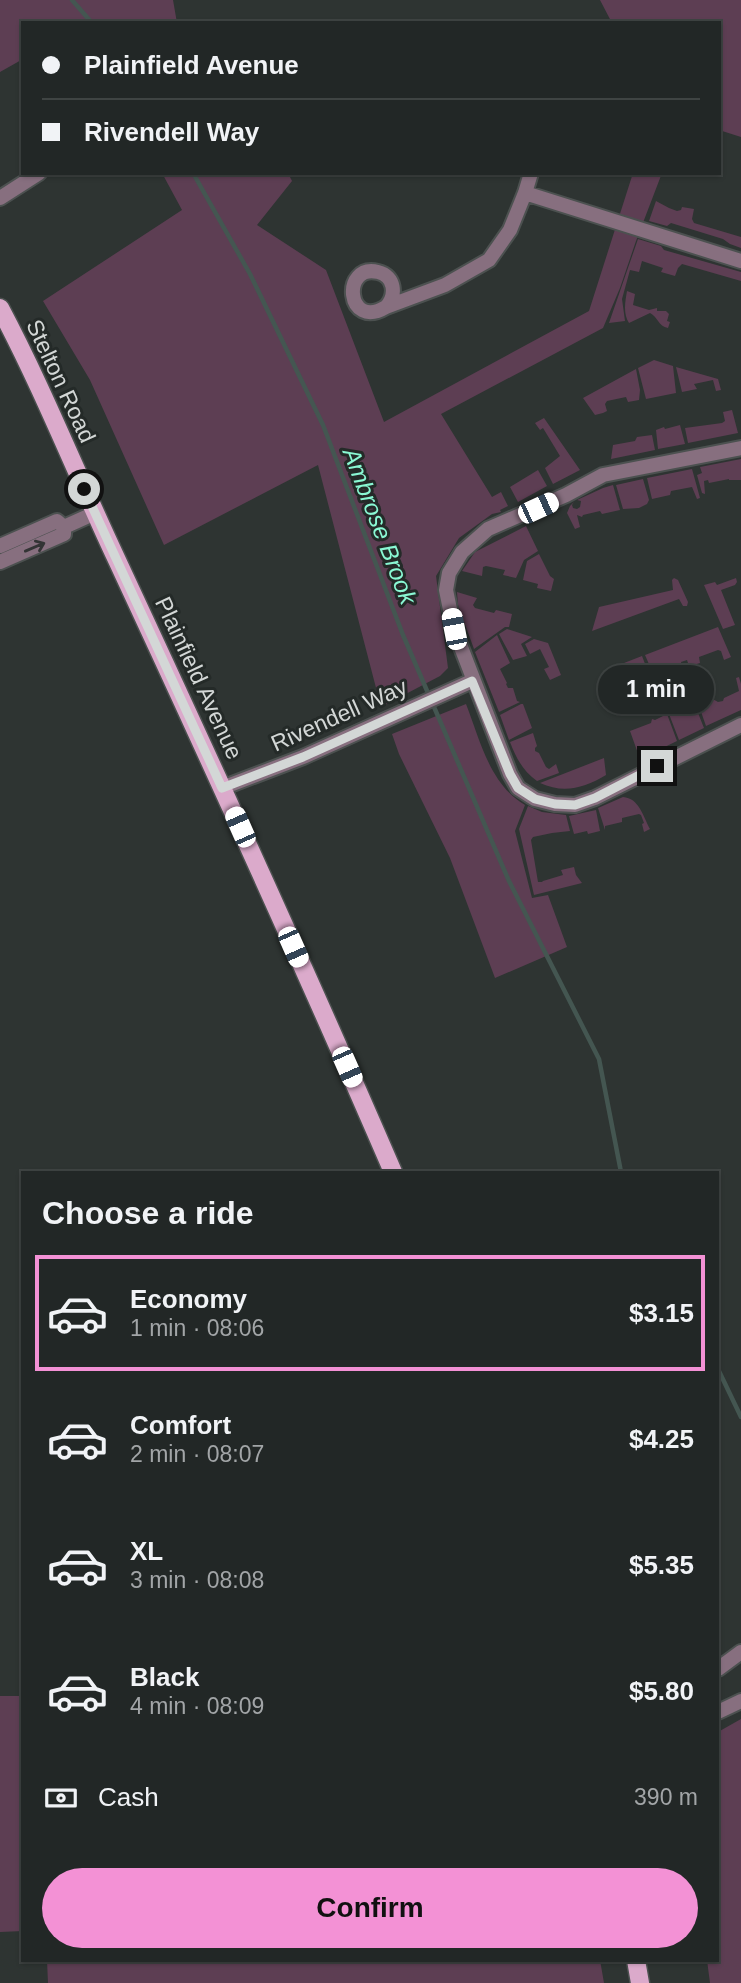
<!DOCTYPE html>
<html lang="en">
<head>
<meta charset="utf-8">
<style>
  :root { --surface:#222726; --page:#2e3332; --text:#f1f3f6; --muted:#a2a5a7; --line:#3f4443; --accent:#f391d5 }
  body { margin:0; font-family:Helvetica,sans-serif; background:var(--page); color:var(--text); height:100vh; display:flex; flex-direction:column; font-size:26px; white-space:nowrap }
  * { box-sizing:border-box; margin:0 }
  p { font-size:23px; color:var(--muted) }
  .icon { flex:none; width:38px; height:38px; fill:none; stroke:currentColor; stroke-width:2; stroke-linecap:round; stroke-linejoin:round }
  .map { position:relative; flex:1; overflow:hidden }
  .panel { position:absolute; left:21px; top:1171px; width:698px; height:791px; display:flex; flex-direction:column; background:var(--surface); border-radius:0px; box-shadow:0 2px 5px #0004,0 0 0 2px var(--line) }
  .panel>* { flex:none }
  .hud { position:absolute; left:21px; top:21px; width:700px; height:154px; border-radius:0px; box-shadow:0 2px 5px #0004,0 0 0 2px var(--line); display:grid; align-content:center; height:154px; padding:0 21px; background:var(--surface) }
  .end { position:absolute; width:32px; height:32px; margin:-16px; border:9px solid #d3d7d6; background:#111; box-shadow:0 0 0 4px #111 }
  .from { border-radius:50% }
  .bubble { position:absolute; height:49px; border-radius:24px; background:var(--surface); box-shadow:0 2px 5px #0004,0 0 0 2px var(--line); font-size:23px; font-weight:700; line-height:49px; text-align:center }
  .car { position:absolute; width:21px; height:42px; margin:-21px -10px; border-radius:9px; box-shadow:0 0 5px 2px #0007; background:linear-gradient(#fff 24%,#345 0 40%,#fff 0 76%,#345 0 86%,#fff 0) }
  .hud b { display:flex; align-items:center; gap:24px; height:66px; font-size:26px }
  .hud b+b { border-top:2px solid var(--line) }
  .hud i { width:18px; height:18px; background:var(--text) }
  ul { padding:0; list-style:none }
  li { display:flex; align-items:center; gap:21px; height:116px; margin:0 14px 10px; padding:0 7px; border:4px solid transparent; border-radius:0px }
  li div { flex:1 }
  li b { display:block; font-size:26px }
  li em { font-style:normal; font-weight:700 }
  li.active { border-color:var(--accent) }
  li>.icon { width:63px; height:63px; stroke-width:1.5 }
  h2 { padding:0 21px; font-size:32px; line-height:84px }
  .pay { display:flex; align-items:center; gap:18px; height:77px; padding:0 21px; font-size:26px }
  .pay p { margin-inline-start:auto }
  .button { display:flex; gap:14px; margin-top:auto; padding:14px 21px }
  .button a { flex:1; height:80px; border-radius:42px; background:var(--accent); color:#111; font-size:28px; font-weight:700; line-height:80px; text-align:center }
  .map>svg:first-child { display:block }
  .green { fill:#5d3e53 }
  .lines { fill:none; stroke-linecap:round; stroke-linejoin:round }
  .stream { stroke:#445651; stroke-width:4.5 }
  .minor-casing { stroke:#4c5150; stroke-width:18 }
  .major-casing { stroke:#4c5150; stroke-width:21 }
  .minor { stroke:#876f7f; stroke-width:14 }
  .major { stroke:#dbaacb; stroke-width:18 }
  .oneway { stroke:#333435 }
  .route { stroke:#d3d7d6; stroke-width:9 }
  .labels { text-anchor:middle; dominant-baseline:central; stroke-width:6; stroke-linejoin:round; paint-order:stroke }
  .street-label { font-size:23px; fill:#d3d7d6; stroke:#242a28 }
  .water-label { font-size:24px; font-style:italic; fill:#8af8d4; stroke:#242a28 }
</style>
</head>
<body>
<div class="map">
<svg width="741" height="1983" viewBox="0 0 741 1983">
  <rect width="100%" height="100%" fill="#2e3432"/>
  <path class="green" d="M 0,0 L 173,0 L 177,23 L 23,23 L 23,59 L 0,72 Z
    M 600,0 L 741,0 L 741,137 L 719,130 L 719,23 L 612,23 Z
    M 162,173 L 222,173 L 223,175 L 288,173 L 292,181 L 257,225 L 326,270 L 384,422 L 589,311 L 633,173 L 662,173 L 636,241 L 620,288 L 603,328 L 441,414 L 492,497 L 501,492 L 508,506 L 500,510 L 501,512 L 492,514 L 459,538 L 436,576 L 448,668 L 440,676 L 381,707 L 318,465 L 164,545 L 90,380 L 43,301 L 182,210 Z
    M 656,201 L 669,208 L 677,211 L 681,210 L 682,207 L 694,209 L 692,219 L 694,223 L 741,237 L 741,248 L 730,244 L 723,239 L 671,223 L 667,226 L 649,221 Z
    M 638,239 L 661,246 L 664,250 L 741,272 L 741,281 L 682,264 L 678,268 L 675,276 L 661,272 L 663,268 L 642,261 L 639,272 L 630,270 L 622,299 L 625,321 L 609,323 Z
    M 627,291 L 635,294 L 633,305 L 649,310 L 657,308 L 657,311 L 666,311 L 669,314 L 667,321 L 670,322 L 668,328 C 658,326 658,317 650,313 L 629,323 C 623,314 625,302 627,291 Z
    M 654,360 L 673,366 L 676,393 L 646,399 L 638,368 Z
    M 676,367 L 718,379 L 721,390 L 716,391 L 713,380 L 694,384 L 697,389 L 682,392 Z
    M 636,369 L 640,390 L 639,400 L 628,402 L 626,397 L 607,401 L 605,404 L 607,411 L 603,413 L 595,415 L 583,398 Z
    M 732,410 L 738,433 L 688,443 L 685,428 L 722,423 L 725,421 L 723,412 Z
    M 544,418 L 580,470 L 553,484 L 545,468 L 560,456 L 543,428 L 540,430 L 535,423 Z
    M 680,425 L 685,444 L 658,449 L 656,430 L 664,427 L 665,429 Z
    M 652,435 L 655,450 L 611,459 L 613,445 L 635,441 L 637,437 Z
    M 741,459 L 741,480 L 729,480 L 729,479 L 709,483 L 708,480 L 704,481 L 705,494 L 702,493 L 697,475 L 702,473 L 700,467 Z
    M 692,469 L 700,498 L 697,499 L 692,487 L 671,491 L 670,495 L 652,499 L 647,478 Z
    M 538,470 L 547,486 L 518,502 L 510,487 Z
    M 643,479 L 649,500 L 647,504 L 639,508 L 623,509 L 616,485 Z
    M 613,485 L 620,510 L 602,514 L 600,511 L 583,515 L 582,517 L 577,515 L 580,527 L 575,529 L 567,513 L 570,506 L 574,502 L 572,505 L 573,508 L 577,509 L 580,507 L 581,501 L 577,500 L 603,488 Z
    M 526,526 L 538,551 L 524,560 L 516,578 L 503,575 L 505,570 L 486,566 L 483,567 L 482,576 L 462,571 L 475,552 Z
    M 539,554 L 550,576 L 554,579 L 551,591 L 537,588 L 538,584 L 523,580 L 527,561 Z
    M 674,578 L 678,580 L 688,602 L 687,606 L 683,606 L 679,599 L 592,631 L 599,607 L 673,590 L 672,580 Z
    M 736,578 L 737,582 L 735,585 L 721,590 L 735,625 L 723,629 L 704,585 L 715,582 L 717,585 Z
    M 457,592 L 477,598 L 473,605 L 475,608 L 494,613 L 496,610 L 512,614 L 509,627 L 505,627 L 474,649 L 458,605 Z
    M 718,627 L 731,657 L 724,660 L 721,651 L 718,650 L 699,657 L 700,663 L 689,666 L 687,660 L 681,662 L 683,669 L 655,678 L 645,655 Z
    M 507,629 L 532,637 L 521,644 L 527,656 L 513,660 L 499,634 Z
    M 497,635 L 510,663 L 500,669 L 507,683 L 506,684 L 508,688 L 513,688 L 517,701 L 520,702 L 499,712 L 475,652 Z
    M 534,639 L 548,643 L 561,675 L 550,680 L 544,669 L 549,667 L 540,649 L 530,654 L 525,644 Z
    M 642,656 L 647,669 L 646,670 L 646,674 L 612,687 L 606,670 Z
    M 739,677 L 741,684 L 741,710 L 706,726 L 698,703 L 711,698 L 718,702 L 723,701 L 724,698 L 739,691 L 736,678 Z
    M 694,703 L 704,728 L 679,740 L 669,714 Z
    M 466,704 C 480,740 490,785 525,805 L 515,831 L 532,898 L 548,895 L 567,947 L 495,978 L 450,858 L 399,754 L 392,734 Z
    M 521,704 L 523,704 L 532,728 L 509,740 L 500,715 Z
    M 667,714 L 677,741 L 640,759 L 630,731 L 651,723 L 652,719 L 655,720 Z
    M 533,733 L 537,746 L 535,748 L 535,751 L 539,753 L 546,767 L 549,769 L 556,764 L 559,773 L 537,781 C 523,771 516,758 510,742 Z
    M 604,758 L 606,775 C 584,788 564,794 540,783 Z
    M 623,797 C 639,798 643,816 650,829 L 644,832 L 642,824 L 644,823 L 641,815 L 639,814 L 622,818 L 622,822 L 605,826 L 605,830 L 598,808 Z
    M 528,806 L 542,812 L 566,815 L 570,831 L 552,833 L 533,837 L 531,840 L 538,882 L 542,882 L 543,881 L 563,875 L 561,870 L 574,867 L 576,875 L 582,883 L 534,895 L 519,829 Z
    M 596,810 L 600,831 L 588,834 L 587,831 L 574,834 L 569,816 Z
    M 0,1696 L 23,1696 L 23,1931 L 0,1932 Z
    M 741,1719 L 741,1983 L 710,1983 L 707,1960 L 718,1960 L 718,1732 Z
    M 47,1960 L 600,1960 L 604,1983 L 48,1983 Z"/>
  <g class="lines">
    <path class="stream" d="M 72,0 L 92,23
      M 193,173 L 250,274 L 323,425 L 403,635 L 509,881 L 599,1059 L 621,1172
      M 718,1369 L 741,1417"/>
    <g class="minor-casing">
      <path id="minor" d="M 525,193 L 741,261
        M 0,198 L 39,173
        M 386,307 C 397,295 395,276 378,272 C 341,263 346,331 386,307 L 445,285 L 489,260 L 510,230 L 525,193 L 531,173
        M 741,448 L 603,475 L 566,495 L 488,529 L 462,552 L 449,573 L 446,590 L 454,629 L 510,774 L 518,788 L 535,799 L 555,804 L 575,805 L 595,798 L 741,725
        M 0,546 L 57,521 L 64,527
        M 0,562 L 64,534 L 64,527 L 95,513
        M 222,788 L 303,757 L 472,681
        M 718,1669 L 741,1652
        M 718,1712 L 741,1701"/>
    </g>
    <g class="major-casing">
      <path id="major" d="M 0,308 C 43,389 77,475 116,558 C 211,762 304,966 393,1172
        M 636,1960 L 640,1983"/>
    </g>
    <use href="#minor" class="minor"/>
    <use href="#major" class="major"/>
  </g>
  <defs><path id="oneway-shaft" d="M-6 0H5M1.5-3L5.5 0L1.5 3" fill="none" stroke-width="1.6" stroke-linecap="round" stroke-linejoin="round" transform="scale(1.75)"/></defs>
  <use class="oneway" href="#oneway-shaft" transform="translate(35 547) rotate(-23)"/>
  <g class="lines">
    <path class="route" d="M 84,489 L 222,788 L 303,757 L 472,681 L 510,774 L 518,788 L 535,799 L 555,804 L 575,805 L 595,798 L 657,766"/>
  </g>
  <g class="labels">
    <g class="street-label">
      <text transform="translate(61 381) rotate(65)">Stelton Road</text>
      <text transform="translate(199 678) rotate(65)">Plainfield Avenue</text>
      <text transform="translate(339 715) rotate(-24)">Rivendell Way</text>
    </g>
    <g class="water-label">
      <text transform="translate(380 526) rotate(69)">Ambrose Brook</text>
    </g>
  </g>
</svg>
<i class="end from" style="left:84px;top:489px"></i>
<i class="end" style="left:657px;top:766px"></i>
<div class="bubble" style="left:598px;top:665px;width:116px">1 min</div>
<i class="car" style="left:538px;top:508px;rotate:65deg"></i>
<i class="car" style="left:454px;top:629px;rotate:349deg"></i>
<i class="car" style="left:240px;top:827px;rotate:336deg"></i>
<i class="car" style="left:293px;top:947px;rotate:156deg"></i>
<i class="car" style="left:347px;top:1067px;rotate:156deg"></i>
<div class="hud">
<b><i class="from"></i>Plainfield Avenue</b>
<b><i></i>Rivendell Way</b>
</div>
<section class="panel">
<h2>Choose a ride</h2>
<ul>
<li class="active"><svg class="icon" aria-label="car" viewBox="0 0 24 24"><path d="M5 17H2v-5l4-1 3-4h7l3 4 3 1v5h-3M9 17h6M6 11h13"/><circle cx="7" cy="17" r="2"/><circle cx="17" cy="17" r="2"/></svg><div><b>Economy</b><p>1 min · 08:06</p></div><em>$3.15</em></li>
<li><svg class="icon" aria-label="car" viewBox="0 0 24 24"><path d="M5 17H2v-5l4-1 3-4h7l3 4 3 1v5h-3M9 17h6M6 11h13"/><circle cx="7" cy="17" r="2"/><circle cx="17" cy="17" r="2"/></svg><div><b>Comfort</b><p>2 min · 08:07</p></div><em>$4.25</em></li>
<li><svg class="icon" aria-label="car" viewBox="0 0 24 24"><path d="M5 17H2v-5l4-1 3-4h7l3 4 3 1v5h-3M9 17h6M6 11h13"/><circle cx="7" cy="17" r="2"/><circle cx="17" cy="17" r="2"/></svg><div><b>XL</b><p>3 min · 08:08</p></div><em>$5.35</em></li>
<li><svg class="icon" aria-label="car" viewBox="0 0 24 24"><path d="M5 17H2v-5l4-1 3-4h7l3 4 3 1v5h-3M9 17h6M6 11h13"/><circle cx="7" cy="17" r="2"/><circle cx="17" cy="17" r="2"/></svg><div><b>Black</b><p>4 min · 08:09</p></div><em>$5.80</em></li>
</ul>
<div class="pay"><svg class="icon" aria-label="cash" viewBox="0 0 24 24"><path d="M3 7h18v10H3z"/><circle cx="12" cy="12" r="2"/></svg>Cash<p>390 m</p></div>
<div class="button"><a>Confirm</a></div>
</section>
</div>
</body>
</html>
